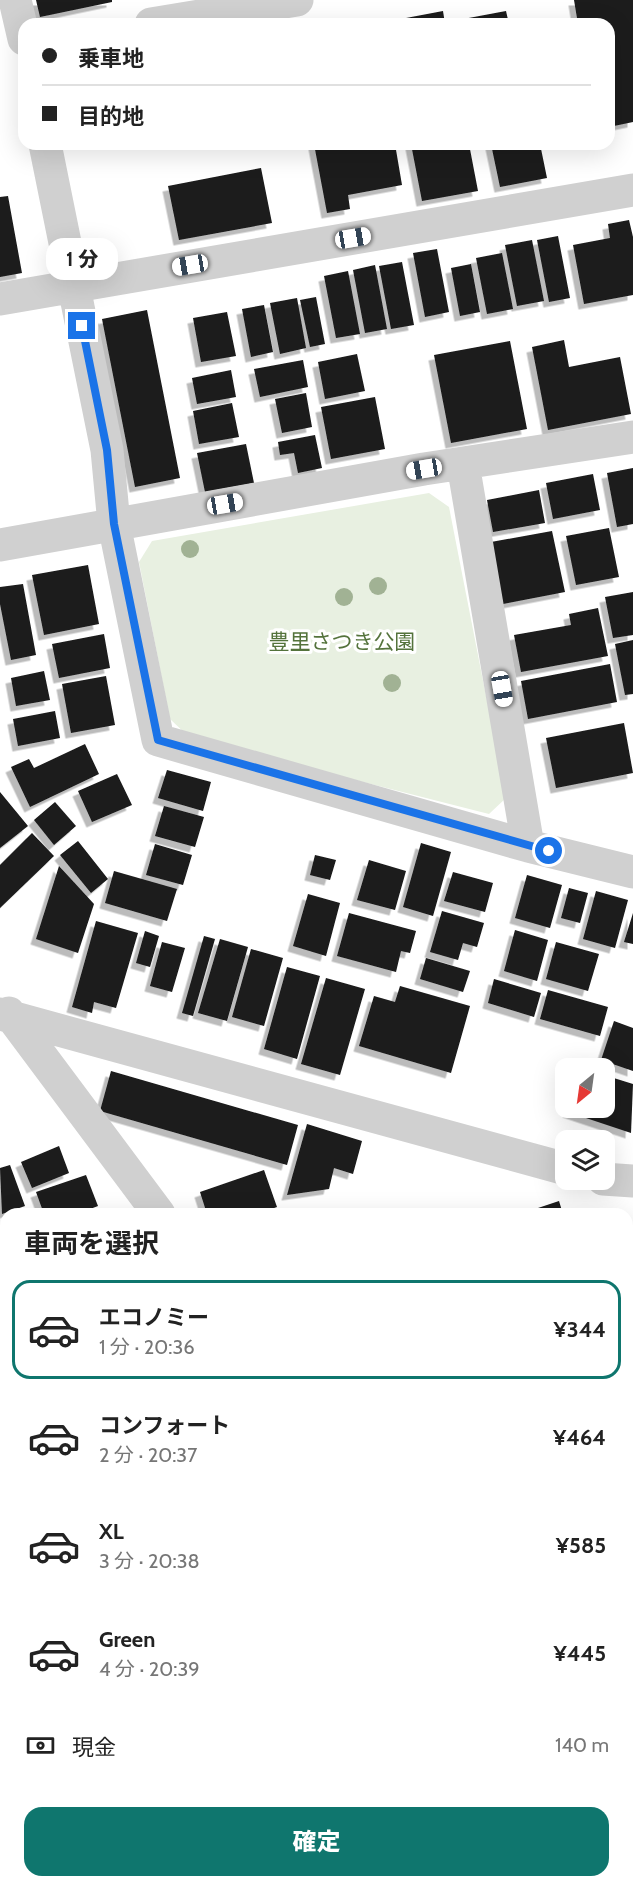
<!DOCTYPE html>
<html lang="ja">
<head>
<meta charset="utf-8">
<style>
  :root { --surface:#fff; --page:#f2f2f2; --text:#222; --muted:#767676; --line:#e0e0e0; --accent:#0f766e }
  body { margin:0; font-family:Cabin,"Noto Sans JP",sans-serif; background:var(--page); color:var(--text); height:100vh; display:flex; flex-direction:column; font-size:22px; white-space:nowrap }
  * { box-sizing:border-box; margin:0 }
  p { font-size:20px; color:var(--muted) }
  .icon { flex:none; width:33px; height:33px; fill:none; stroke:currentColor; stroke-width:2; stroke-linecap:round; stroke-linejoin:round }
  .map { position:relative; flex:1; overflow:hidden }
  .sheet { position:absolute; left:0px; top:1208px; width:633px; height:680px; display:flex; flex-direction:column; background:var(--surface); border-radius:18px 18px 0 0; box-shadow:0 6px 24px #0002 }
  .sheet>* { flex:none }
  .guide { position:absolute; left:18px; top:18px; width:597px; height:132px; border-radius:18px; box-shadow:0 6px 24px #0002; display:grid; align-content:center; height:132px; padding:0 24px; background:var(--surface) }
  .needle { width:39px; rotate:209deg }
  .controls { position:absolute; left:555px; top:1058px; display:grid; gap:12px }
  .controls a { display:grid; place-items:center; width:60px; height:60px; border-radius:12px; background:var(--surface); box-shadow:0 6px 24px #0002; font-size:30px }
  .end { position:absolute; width:27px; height:27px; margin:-14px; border:8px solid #1a73e8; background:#fff; box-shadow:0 0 0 3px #fff }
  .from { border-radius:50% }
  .bubble { position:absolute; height:42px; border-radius:18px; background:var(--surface); box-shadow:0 6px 24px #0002; font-size:20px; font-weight:800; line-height:42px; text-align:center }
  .car { position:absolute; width:18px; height:36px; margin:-18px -9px; border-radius:8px; box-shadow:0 0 4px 2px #0007; background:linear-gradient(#fff 24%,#345 0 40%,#fff 0 76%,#345 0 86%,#fff 0) }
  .guide b { display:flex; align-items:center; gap:21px; height:57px; font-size:22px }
  .guide b+b { border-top:2px solid var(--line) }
  .guide i { width:15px; height:15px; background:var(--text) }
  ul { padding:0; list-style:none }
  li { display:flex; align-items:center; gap:18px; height:99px; margin:0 12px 9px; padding:0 12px; border:3px solid transparent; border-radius:18px }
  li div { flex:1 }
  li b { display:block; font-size:22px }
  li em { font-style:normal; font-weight:800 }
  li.selected { border-color:var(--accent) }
  li>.icon { width:54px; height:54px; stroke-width:1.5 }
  h2 { padding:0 24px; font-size:27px; line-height:72px }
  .pay { display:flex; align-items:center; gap:15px; height:66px; padding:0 24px; font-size:22px }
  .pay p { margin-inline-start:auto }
  .cta { display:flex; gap:12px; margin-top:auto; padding:12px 24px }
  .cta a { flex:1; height:69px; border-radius:18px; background:var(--accent); color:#fff; font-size:24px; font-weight:800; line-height:69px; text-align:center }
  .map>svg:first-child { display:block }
  .green { fill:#e8f0e1 }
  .building { fill:#1a1a1a; filter:url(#shadow) }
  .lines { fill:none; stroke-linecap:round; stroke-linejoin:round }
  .service { stroke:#d0d0d0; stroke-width:21 }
  .minor { stroke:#d0d0d0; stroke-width:33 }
  .primary { stroke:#ababab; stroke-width:33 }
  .tree { fill:#a1b294 }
  .route { stroke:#1a73e8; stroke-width:8 }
  .labels { text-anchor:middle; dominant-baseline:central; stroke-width:6; stroke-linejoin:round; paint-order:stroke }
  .park-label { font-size:21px; fill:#54733c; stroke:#fff }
</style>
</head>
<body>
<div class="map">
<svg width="633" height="1886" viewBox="0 0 633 1886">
  <defs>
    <filter id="shadow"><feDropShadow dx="-5.5" dy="5.5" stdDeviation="0" flood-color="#0004"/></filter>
  </defs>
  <rect width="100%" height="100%" fill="#fff"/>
  <path class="green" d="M 429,493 L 449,507 L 506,798 L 489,814 L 190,738 L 170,719 L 139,562 L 152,541 Z"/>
  <path class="building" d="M 36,0 L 112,0 L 112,2 L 40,17 Z
    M 574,0 L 633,0 L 633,122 L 609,127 L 609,24 L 578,24 Z
    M 443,11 L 445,24 L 385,24 L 385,22 Z
    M 506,11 L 509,24 L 459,24 L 458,20 Z
    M 314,144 L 395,144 L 402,185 L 348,195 L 350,209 L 327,213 Z
    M 411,144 L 469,144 L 478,191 L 422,201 Z
    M 491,144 L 540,144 L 547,178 L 500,187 Z
    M 261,168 L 272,223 L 179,240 L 168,186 Z
    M 8,196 L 22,273 L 0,277 L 0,197 Z
    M 629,220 L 633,237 L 633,295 L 584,304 L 573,245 L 610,238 L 608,224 Z
    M 558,236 L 570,298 L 549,302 L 537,240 Z
    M 532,240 L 544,301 L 517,306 L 505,245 Z
    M 437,249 L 449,312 L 425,317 L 413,253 Z
    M 502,253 L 513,309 L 487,314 L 476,258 Z
    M 402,262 L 414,325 L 391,329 L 379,266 Z
    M 471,264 L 480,312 L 460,316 L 451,268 Z
    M 375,265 L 387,329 L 365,333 L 353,270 Z
    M 348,271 L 360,334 L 336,338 L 324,276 Z
    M 316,297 L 325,344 L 310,347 L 300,300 Z
    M 297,298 L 306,348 L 280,354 L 270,303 Z
    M 264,305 L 273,352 L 251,357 L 242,309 Z
    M 147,310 L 180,478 L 135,487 L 102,319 Z
    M 227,312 L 236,356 L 201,362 L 193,318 Z
    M 564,340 L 569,367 L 620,357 L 631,414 L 548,430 L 532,347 Z
    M 510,341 L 527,429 L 451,443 L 434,355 Z
    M 357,354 L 365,391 L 325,399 L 318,362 Z
    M 303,360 L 308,387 L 260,397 L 254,369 Z
    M 231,370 L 236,397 L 197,404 L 192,378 Z
    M 306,393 L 312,427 L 282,433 L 275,399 Z
    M 375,397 L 385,449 L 331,459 L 321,407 Z
    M 232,403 L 239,437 L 199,444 L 193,411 Z
    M 315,435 L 322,468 L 298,473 L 294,453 L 280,455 L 278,442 Z
    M 246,444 L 254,483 L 205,492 L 197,453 Z
    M 633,468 L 633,524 L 617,527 L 607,473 Z
    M 593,474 L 600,510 L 553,519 L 546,483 Z
    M 539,490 L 545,523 L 493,532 L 487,500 Z
    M 609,528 L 619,577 L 576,585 L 566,536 Z
    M 552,531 L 565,592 L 503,604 L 491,542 Z
    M 88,565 L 99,624 L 44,635 L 32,575 Z
    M 23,584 L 36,655 L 11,660 L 0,604 L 0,587 Z
    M 633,592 L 633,635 L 613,638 L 605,597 Z
    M 598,608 L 608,656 L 521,672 L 514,635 L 571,625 L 569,614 Z
    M 104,634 L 110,668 L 59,678 L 52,644 Z
    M 633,640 L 633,694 L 625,695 L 615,644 Z
    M 610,664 L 617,702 L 528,719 L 521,681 Z
    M 44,671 L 50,700 L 16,706 L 11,678 Z
    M 106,676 L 115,725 L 71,733 L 62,684 Z
    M 55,711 L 60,738 L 18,746 L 13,719 Z
    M 624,723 L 633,773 L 556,788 L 546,738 Z
    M 85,744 L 99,774 L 30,807 L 11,767 L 29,759 L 34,768 Z
    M 167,770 L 211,782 L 203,811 L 158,798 Z
    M 117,774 L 132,805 L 92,822 L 78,791 Z
    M 0,792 L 28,826 L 0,848 Z
    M 55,802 L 76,826 L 54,845 L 34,820 Z
    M 164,806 L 204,817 L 195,847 L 155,836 Z
    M 32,833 L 54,856 L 0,908 L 0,865 Z
    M 78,841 L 108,879 L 91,893 L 60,855 Z
    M 421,843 L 451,852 L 433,916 L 403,907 Z
    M 155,844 L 192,855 L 183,885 L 146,875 Z
    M 315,855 L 336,860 L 330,880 L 310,875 Z
    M 369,860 L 406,871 L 395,910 L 357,900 Z
    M 59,866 L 94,904 L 78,953 L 36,939 Z
    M 114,871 L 177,889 L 167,921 L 105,903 Z
    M 453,872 L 493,883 L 485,912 L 444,901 Z
    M 527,875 L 562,885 L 550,928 L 515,918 Z
    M 569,888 L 588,893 L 580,923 L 561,918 Z
    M 596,891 L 628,900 L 615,948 L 583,939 Z
    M 308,894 L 340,903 L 326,956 L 293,946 Z
    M 442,911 L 484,923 L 477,947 L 463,943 L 458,960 L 430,952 Z
    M 349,913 L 416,931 L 410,953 L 401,951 L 396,972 L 337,956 Z
    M 633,913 L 633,944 L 624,942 Z
    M 96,921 L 138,933 L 116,1008 L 94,1002 L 92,1013 L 72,1007 Z
    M 515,930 L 548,940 L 537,981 L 504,971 Z
    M 145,931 L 159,936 L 150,967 L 136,963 Z
    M 204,936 L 215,939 L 193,1016 L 182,1013 Z
    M 220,939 L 248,947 L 227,1021 L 198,1013 Z
    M 162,942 L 185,948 L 172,992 L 150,986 Z
    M 556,942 L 599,954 L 588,991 L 546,979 Z
    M 251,949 L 283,958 L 264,1026 L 232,1017 Z
    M 426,958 L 470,971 L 463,992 L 420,979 Z
    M 287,967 L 320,976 L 297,1059 L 264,1049 Z
    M 326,978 L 365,989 L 340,1075 L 301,1064 Z
    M 494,979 L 541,993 L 534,1017 L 488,1003 Z
    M 400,986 L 470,1006 L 451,1073 L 359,1046 L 374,996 L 395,1002 Z
    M 548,990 L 608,1007 L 600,1036 L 540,1019 Z
    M 614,1021 L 633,1028 L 633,1071 L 601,1060 Z
    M 111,1071 L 298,1125 L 287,1165 L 100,1111 Z
    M 604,1075 L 633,1084 L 631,1133 L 568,1112 L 570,1107 L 604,1107 Z
    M 307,1124 L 362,1141 L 353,1174 L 334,1168 L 329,1189 L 287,1195 Z
    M 59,1146 L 69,1173 L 32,1188 L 21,1162 Z
    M 10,1165 L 25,1206 L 2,1214 L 0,1168 Z
    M 264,1170 L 277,1207 L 257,1214 L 207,1214 L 200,1192 Z
    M 86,1175 L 98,1206 L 77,1214 L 44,1214 L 36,1192 Z
    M 559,1201 L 563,1214 L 523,1214 L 523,1213 Z
    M 633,1238 L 633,1301 L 627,1303 L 627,1240 Z
    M 0,1324 L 6,1340 L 6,1395 L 0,1379 Z
    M 0,1400 L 4,1410 L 6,1409 L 6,1469 L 0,1453 Z
    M 0,1490 L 6,1506 L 6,1534 L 0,1536 Z
    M 633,1603 L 633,1629 L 627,1632 L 627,1605 Z
    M 633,1659 L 633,1721 L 627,1723 L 627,1662 Z
    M 6,1711 L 6,1801 L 0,1803 L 0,1713 Z
    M 633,1744 L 633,1805 L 627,1794 L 627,1747 Z
    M 170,1881 L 196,1881 L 193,1886 L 180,1886 Z
    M 208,1881 L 231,1881 L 240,1886 L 205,1886 Z
    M 289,1881 L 302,1881 L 312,1886 L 286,1886 Z"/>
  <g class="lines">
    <path class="service" d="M 265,1886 L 268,1881"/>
    <path class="minor" d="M 15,0 L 24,39
      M 151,24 L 297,0
      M 45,144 L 107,450 L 114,524 L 158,740 L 528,846 L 633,872
      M 0,299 L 633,190
      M 463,464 L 528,846
      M 0,545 L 424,469 L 633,437
      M 9,1013 L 159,1214
      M 0,1014 L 566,1169
      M 603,1179 L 633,1181
      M 0,1262 L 6,1260
      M 0,1818 L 6,1822
      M 627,1835 L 633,1843
      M 119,1881 L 128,1886
      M 612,1886 L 620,1881"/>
    <path class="primary" d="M 627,1382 L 633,1380
      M 627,1435 L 633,1433
      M 0,1597 L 6,1595
      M 0,1653 L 6,1650"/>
  </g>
  <g class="tree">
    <circle cx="190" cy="549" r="9"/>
    <circle cx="378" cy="586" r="9"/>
    <circle cx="344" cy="597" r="9"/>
    <circle cx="392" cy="683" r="9"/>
  </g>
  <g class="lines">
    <path class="route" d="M 82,326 L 107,450 L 114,524 L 158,740 L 549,851"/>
  </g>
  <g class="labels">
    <g class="park-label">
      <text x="342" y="641">豊里さつき公園</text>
    </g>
  </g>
</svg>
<div class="controls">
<a><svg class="needle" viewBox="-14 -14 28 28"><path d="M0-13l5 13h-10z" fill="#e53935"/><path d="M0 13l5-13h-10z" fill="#767676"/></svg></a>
<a><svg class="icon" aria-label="layers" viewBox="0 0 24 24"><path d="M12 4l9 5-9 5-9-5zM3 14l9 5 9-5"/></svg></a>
</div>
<i class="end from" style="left:549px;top:851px"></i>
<i class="end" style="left:82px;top:326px"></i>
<div class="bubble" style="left:46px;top:238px;width:72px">1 分</div>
<i class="car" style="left:353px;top:238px;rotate:80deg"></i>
<i class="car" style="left:190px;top:265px;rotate:260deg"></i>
<i class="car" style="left:424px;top:469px;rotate:260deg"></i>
<i class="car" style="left:225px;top:504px;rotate:80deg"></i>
<i class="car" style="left:502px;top:689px;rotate:170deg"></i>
<div class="guide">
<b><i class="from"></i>乗車地</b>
<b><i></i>目的地</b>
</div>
<section class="sheet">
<h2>車両を選択</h2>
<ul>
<li class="selected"><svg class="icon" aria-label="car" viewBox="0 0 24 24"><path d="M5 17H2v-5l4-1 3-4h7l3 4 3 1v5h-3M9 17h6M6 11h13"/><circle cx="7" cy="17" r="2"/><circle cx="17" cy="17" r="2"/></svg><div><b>エコノミー</b><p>1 分 · 20:36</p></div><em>¥344</em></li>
<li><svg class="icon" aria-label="car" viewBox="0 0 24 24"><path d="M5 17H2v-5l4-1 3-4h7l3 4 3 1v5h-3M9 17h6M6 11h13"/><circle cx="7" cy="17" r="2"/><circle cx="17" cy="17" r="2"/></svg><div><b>コンフォート</b><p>2 分 · 20:37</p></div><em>¥464</em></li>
<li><svg class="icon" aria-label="car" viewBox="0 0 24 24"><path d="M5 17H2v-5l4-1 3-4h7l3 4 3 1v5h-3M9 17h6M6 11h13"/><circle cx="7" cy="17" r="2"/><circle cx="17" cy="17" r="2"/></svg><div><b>XL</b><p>3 分 · 20:38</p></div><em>¥585</em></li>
<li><svg class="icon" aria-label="car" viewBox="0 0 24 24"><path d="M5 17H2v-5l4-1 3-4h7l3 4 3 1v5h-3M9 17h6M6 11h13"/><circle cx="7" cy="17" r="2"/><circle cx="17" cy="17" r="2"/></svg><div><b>Green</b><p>4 分 · 20:39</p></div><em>¥445</em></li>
</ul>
<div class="pay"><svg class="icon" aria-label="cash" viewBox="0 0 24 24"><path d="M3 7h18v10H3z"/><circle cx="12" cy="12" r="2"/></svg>現金<p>140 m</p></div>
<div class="cta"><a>確定</a></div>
</section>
</div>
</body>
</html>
